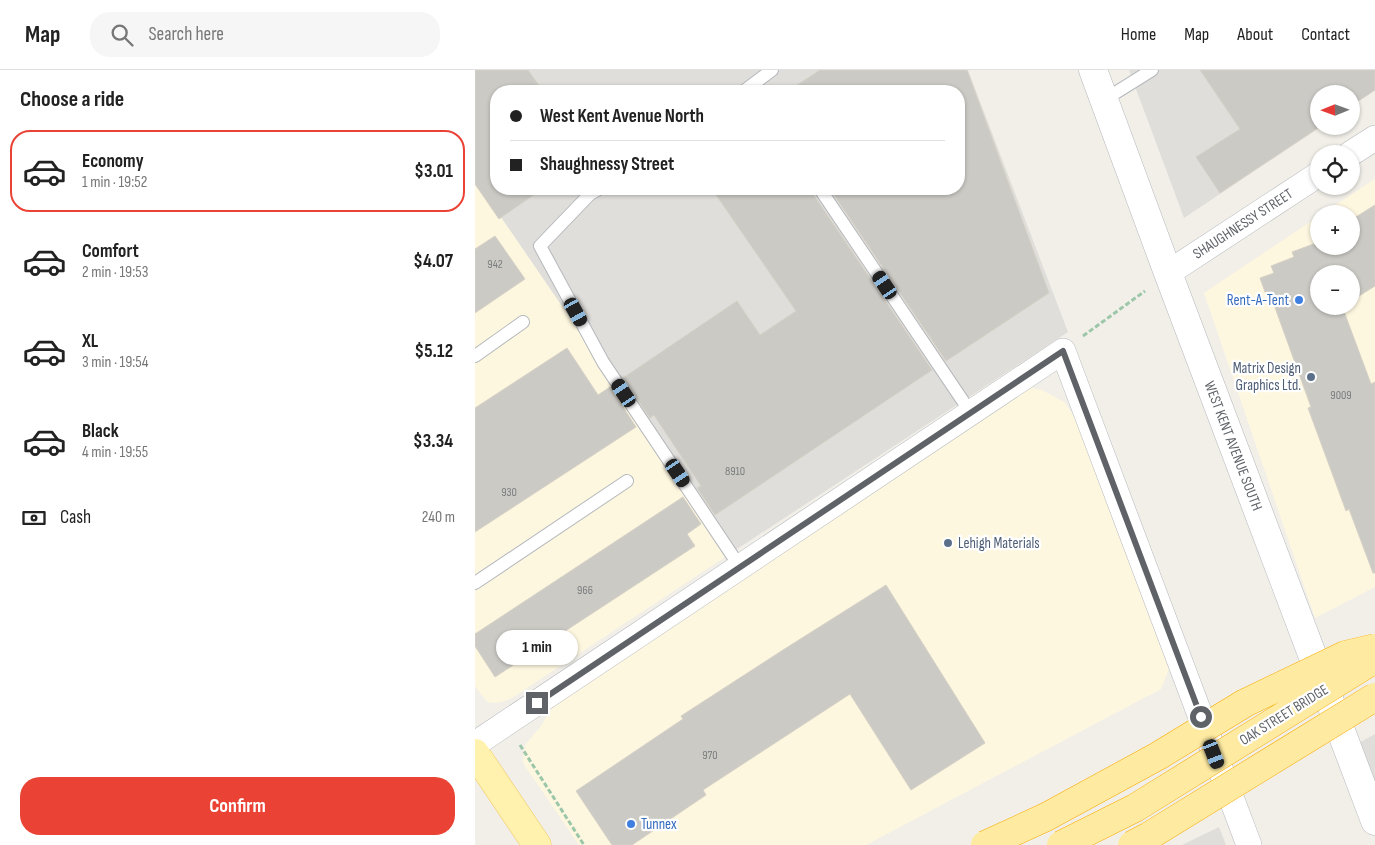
<!DOCTYPE html>
<html lang="en">
<head>
<meta charset="utf-8">
<style>
  :root { --surface:#fff; --page:#f6f6f6; --text:#222; --muted:#767676; --line:#e0e0e0; --accent:#ea4335 }
  body { margin:0; font-family:"Sofia Sans Condensed",sans-serif; background:var(--page); color:var(--text); height:100vh; display:flex; flex-direction:column; font-size:19px; white-space:nowrap }
  * { box-sizing:border-box; margin:0 }
  p { font-size:16px; color:var(--muted) }
  .icon { flex:none; width:28px; height:28px; fill:none; stroke:currentColor; stroke-width:2; stroke-linecap:round; stroke-linejoin:round }
  .map { position:relative; flex:1; overflow:hidden }
  .side { display:flex; flex-direction:column; background:var(--surface); width:475px }
  .side>* { flex:none }
  .banner { position:absolute; left:15px; top:15px; width:475px; height:110px; border-radius:20px; box-shadow:0 1px 4px #0004; display:grid; align-content:center; height:110px; padding:0 20px; background:var(--surface) }
  .needle { width:32px; rotate:269deg }
  .buttons { position:absolute; left:835px; top:15px; display:grid; gap:10px }
  .buttons a { display:grid; place-items:center; width:50px; height:50px; border-radius:50%; background:var(--surface); box-shadow:0 1px 4px #0004; font-size:25px }
  .end { position:absolute; width:22px; height:22px; margin:-11px; border:6px solid #5f6368; background:#fff; box-shadow:0 0 0 2px #fff }
  .from { border-radius:50% }
  .bubble { position:absolute; height:35px; border-radius:18px; background:var(--surface); box-shadow:0 1px 4px #0004; font-size:16px; font-weight:700; line-height:35px; text-align:center }
  .car { position:absolute; width:15px; height:30px; margin:-15px -8px; border-radius:6px; box-shadow:0 0 4px 1px #0007; background:linear-gradient(#222 24%,#8ab4d8 0 40%,#222 0 76%,#8ab4d8 0 86%,#222 0) }
  .banner b { display:flex; align-items:center; gap:18px; height:48px; font-size:19px }
  .banner b+b { border-top:1px solid var(--line) }
  .banner i { width:12px; height:12px; background:var(--text) }
  ul { padding:0; list-style:none }
  li { display:flex; align-items:center; gap:15px; height:82px; margin:0 10px 8px; padding:0 10px; border:2px solid transparent; border-radius:20px }
  li div { flex:1 }
  li b { display:block; font-size:19px }
  li em { font-style:normal; font-weight:700 }
  li.selected { border-color:var(--accent) }
  li>.icon { width:45px; height:45px; stroke-width:1.5 }
  h2 { padding:0 20px; font-size:22px; line-height:60px }
  .pay { display:flex; align-items:center; gap:12px; height:55px; padding:0 20px; font-size:19px }
  .pay p { margin-inline-start:auto }
  .primary-button { display:flex; gap:10px; margin-top:auto; padding:10px 20px }
  .primary-button a { flex:1; height:58px; border-radius:20px; background:var(--accent); color:#fff; font-size:20px; font-weight:700; line-height:58px; text-align:center }
  header { display:flex; align-items:center; gap:30px; box-sizing:border-box; height:70px; padding:0 25px; background:var(--surface); border-bottom:1px solid var(--line) }
  header strong { font-size:24px }
  nav { display:flex; gap:28px; margin-inline-start:auto; font-size:18px }
  .search { width:350px; height:45px; background:var(--page); display:flex; align-items:center; gap:12px; box-sizing:border-box; padding:0 18px; border-radius:20px; color:var(--muted); font-size:19px }
  main { display:flex; flex:1; min-height:0 }
  .map>svg:first-child { display:block }
  .commercial { fill:#fef7e0; fill-rule:evenodd }
  .industrial { fill:#e0deda; fill-rule:evenodd }
  .building { fill:#cccac5; stroke:#d6d1c6 }
  .lines { fill:none; stroke-linecap:round; stroke-linejoin:round }
  .service-casing { stroke:#b5b8bc; stroke-width:14 }
  .minor-casing { stroke:#b5b8bc; stroke-width:26 }
  .tertiary-casing { stroke:#b5b8bc; stroke-width:29 }
  .primary-casing { stroke:#f2c960; stroke-width:29 }
  .path { stroke:#9cc7a9; stroke-width:3; stroke-dasharray:5 2.5; stroke-linecap:butt }
  .service { stroke:#fff; stroke-width:12 }
  .minor { stroke:#fff; stroke-width:25 }
  .tertiary { stroke:#fff; stroke-width:28 }
  .primary { stroke:#fff2af; stroke-width:28 }
  .trunk-bridge-casing { stroke:#f9ab00; stroke-width:29; stroke-linecap:butt }
  .trunk-bridge { stroke:#feeaa1; stroke-width:28 }
  .route { stroke:#5f6368; stroke-width:6 }
  .shop-dot { fill:#3f7fe0; stroke:#fff; stroke-width:2 }
  .service-dot { fill:#5c6f8a; stroke:#fff; stroke-width:2 }
  .labels { text-anchor:middle; dominant-baseline:central; stroke-width:4.5; stroke-linejoin:round; paint-order:stroke }
  .number-label { font-size:12px; fill:#7a7d7f }
  .street-label { font-size:15px; fill:#5f6368; stroke:#fff }
  .shop-label { font-size:15px; fill:#366cbe; stroke:#fff; text-anchor:end }
  .service-label { font-size:15px; fill:#4e5e75; stroke:#fff; text-anchor:end }
</style>
</head>
<body>
<header>
<strong>Map</strong>
<div class="search"><svg class="icon" aria-label="search" viewBox="0 0 24 24"><circle cx="10" cy="10" r="6"/><path d="M15 15l6 6"/></svg>Search here</div>
<nav><a>Home</a><a>Map</a><a>About</a><a>Contact</a></nav>
</header>
<main>
<section class="side">
<h2>Choose a ride</h2>
<ul>
<li class="selected"><svg class="icon" aria-label="car" viewBox="0 0 24 24"><path d="M5 17H2v-5l4-1 3-4h7l3 4 3 1v5h-3M9 17h6M6 11h13"/><circle cx="7" cy="17" r="2"/><circle cx="17" cy="17" r="2"/></svg><div><b>Economy</b><p>1 min · 19:52</p></div><em>$3.01</em></li>
<li><svg class="icon" aria-label="car" viewBox="0 0 24 24"><path d="M5 17H2v-5l4-1 3-4h7l3 4 3 1v5h-3M9 17h6M6 11h13"/><circle cx="7" cy="17" r="2"/><circle cx="17" cy="17" r="2"/></svg><div><b>Comfort</b><p>2 min · 19:53</p></div><em>$4.07</em></li>
<li><svg class="icon" aria-label="car" viewBox="0 0 24 24"><path d="M5 17H2v-5l4-1 3-4h7l3 4 3 1v5h-3M9 17h6M6 11h13"/><circle cx="7" cy="17" r="2"/><circle cx="17" cy="17" r="2"/></svg><div><b>XL</b><p>3 min · 19:54</p></div><em>$5.12</em></li>
<li><svg class="icon" aria-label="car" viewBox="0 0 24 24"><path d="M5 17H2v-5l4-1 3-4h7l3 4 3 1v5h-3M9 17h6M6 11h13"/><circle cx="7" cy="17" r="2"/><circle cx="17" cy="17" r="2"/></svg><div><b>Black</b><p>4 min · 19:55</p></div><em>$3.34</em></li>
</ul>
<div class="pay"><svg class="icon" aria-label="cash" viewBox="0 0 24 24"><path d="M3 7h18v10H3z"/><circle cx="12" cy="12" r="2"/></svg>Cash<p>240 m</p></div>
<div class="primary-button"><a>Confirm</a></div>
</section>
<div class="map">
<svg width="900" height="775" viewBox="0 0 900 775">
  <rect width="100%" height="100%" fill="#f1efe8"/>
  <path class="commercial" d="M 0,109 L 256,483 L 37,628 L 27,632 L 18,633 L 13,632 L 8,627 L 0,616 Z
    M 900,109 L 900,517 L 840,548 L 729,223 L 844,146 L 844,176 L 876,176 L 876,144 L 847,144 ZM 844,204 L 876,204 L 876,236 L 844,236 Z
    M 556,318 L 567,320 L 589,332 L 596,342 L 602,353 L 694,599 L 686,619 L 391,775 L 104,775 L 50,696 L 48,691 L 50,675 L 66,656 L 76,639 L 87,630 Z"/>
  <path class="industrial" d="M 0,0 L 493,0 L 593,262 L 256,483 L 0,109 ZM 21,21 L 484,21 L 484,119 L 21,119 Z
    M 654,0 L 900,0 L 900,20 L 876,36 L 876,24 L 844,24 L 844,56 L 847,56 L 709,148 Z
    M 900,664 L 900,715 L 884,673 Z
    M 744,757 L 751,775 L 707,775 Z"/>
  <path class="building" d="M 0,0 L 53,0 L 68,21 L 21,21 L 21,119 L 67,119 L 24,149 L 0,114 Z
    M 345,0 L 492,0 L 574,223 L 471,291 L 355,119 L 484,119 L 484,21 L 313,21 Z
    M 725,0 L 900,0 L 900,20 L 876,36 L 876,24 L 844,24 L 844,56 L 846,56 L 745,123 L 721,87 L 765,59 Z
    M 237,119 L 337,119 L 338,124 L 457,300 L 240,445 L 222,418 L 226,416 L 179,345 L 175,348 L 148,308 L 262,231 L 285,265 L 321,241 Z
    M 900,135 L 900,216 L 876,231 L 876,204 L 844,204 L 844,236 L 867,236 L 896,314 L 900,312 L 900,503 L 898,503 L 874,439 L 871,441 L 833,338 L 836,337 L 798,232 L 794,233 L 785,208 L 799,203 L 796,196 L 819,187 L 817,182 L 844,172 L 844,176 L 876,176 L 876,150 Z
    M 20,166 L 50,209 L 0,243 L 0,179 Z
    M 92,278 L 123,325 L 135,317 L 161,357 L 0,462 L 0,338 Z
    M 208,427 L 226,454 L 212,464 L 220,476 L 20,607 L 0,576 L 0,564 Z
    M 411,515 L 510,673 L 436,720 L 375,624 L 228,720 L 231,725 L 157,775 L 137,775 L 101,721 L 208,649 L 206,646 L 308,580 Z"/>
  <g class="lines">
    <g class="service-casing">
      <path id="service" d="M 269,21 L 297,0
        M 629,30 L 677,0
        M 124,119 L 115,124 L 65,176 L 128,292 L 265,497
        M 345,119 L 496,343
        M 0,286 L 48,252
        M 0,513 L 152,411"/>
    </g>
    <g class="minor-casing">
      <path id="minor" d="M 875,84 L 900,68
        M 693,203 L 844,104
        M 0,674 L 588,281 L 774,775"/>
    </g>
    <g class="tertiary-casing">
      <path id="tertiary" d="M 618,0 L 693,203 L 900,751"/>
    </g>
    <g class="primary-casing">
      <path id="primary" d="M 0,683 L 62,775"/>
    </g>
    <path class="path" d="M 608,266 L 670,221
      M 45,675 L 109,775"/>
    <use href="#service" class="service"/>
    <use href="#minor" class="minor"/>
    <use href="#tertiary" class="tertiary"/>
    <use href="#primary" class="primary"/>
    <g class="trunk-bridge-casing">
      <path id="trunk-bridge" d="M 510,775 L 571,747 L 683,686 L 770,633 L 870,585 L 900,578
        M 586,775 L 660,738 L 900,589
        M 657,775 L 674,766 L 900,627"/>
    </g>
    <use href="#trunk-bridge" class="trunk-bridge"/>
  </g>
  <g class="lines">
    <path class="route" d="M 62,633 L 588,281 L 726,647"/>
  </g>
  <g class="shop-dot">
    <circle cx="824" cy="230" r="5"/>
    <circle cx="156" cy="754" r="5"/>
  </g>
  <g class="service-dot">
    <circle cx="836" cy="307" r="5"/>
    <circle cx="473" cy="473" r="5"/>
  </g>
  <g class="labels">
    <g class="number-label">
      <text x="20" y="194">942</text>
      <text x="866" y="325">9009</text>
      <text x="260" y="401">8910</text>
      <text x="34" y="422">930</text>
      <text x="110" y="520">966</text>
      <text x="235" y="685">970</text>
    </g>
    <g class="street-label">
      <text transform="translate(768 154) rotate(-33)">SHAUGHNESSY STREET</text>
      <text transform="translate(758 376) rotate(69)">WEST KENT AVENUE SOUTH</text>
      <text transform="translate(809 645) rotate(-32)">OAK STREET BRIDGE</text>
    </g>
    <g class="shop-label">
      <text x="814" y="230">Rent-A-Tent</text>
      <text x="166" y="754" text-anchor="start">Tunnex</text>
    </g>
    <g class="service-label">
      <text x="826" y="298">Matrix Design<tspan x="826" dy="17">Graphics Ltd.</tspan></text>
      <text x="483" y="473" text-anchor="start">Lehigh Materials</text>
    </g>
  </g>
</svg>
<div class="buttons">
<a><svg class="needle" viewBox="-14 -14 28 28"><path d="M0-13l5 13h-10z" fill="#e53935"/><path d="M0 13l5-13h-10z" fill="#767676"/></svg></a>
<a><svg class="icon" aria-label="locate" viewBox="0 0 24 24"><circle cx="12" cy="12" r="6"/><path d="M12 2v4M12 18v4M2 12h4M18 12h4"/></svg></a>
<a>+</a>
<a>−</a>
</div>
<i class="end from" style="left:726px;top:647px"></i>
<i class="end" style="left:62px;top:633px"></i>
<div class="bubble" style="left:21px;top:560px;width:82px">1 min</div>
<i class="car" style="left:410px;top:215px;rotate:326deg"></i>
<i class="car" style="left:101px;top:242px;rotate:151deg"></i>
<i class="car" style="left:149px;top:323px;rotate:326deg"></i>
<i class="car" style="left:203px;top:403px;rotate:146deg"></i>
<i class="car" style="left:739px;top:684px;rotate:159deg"></i>
<div class="banner">
<b><i class="from"></i>West Kent Avenue North</b>
<b><i></i>Shaughnessy Street</b>
</div>
</div>
</main>
</body>
</html>
